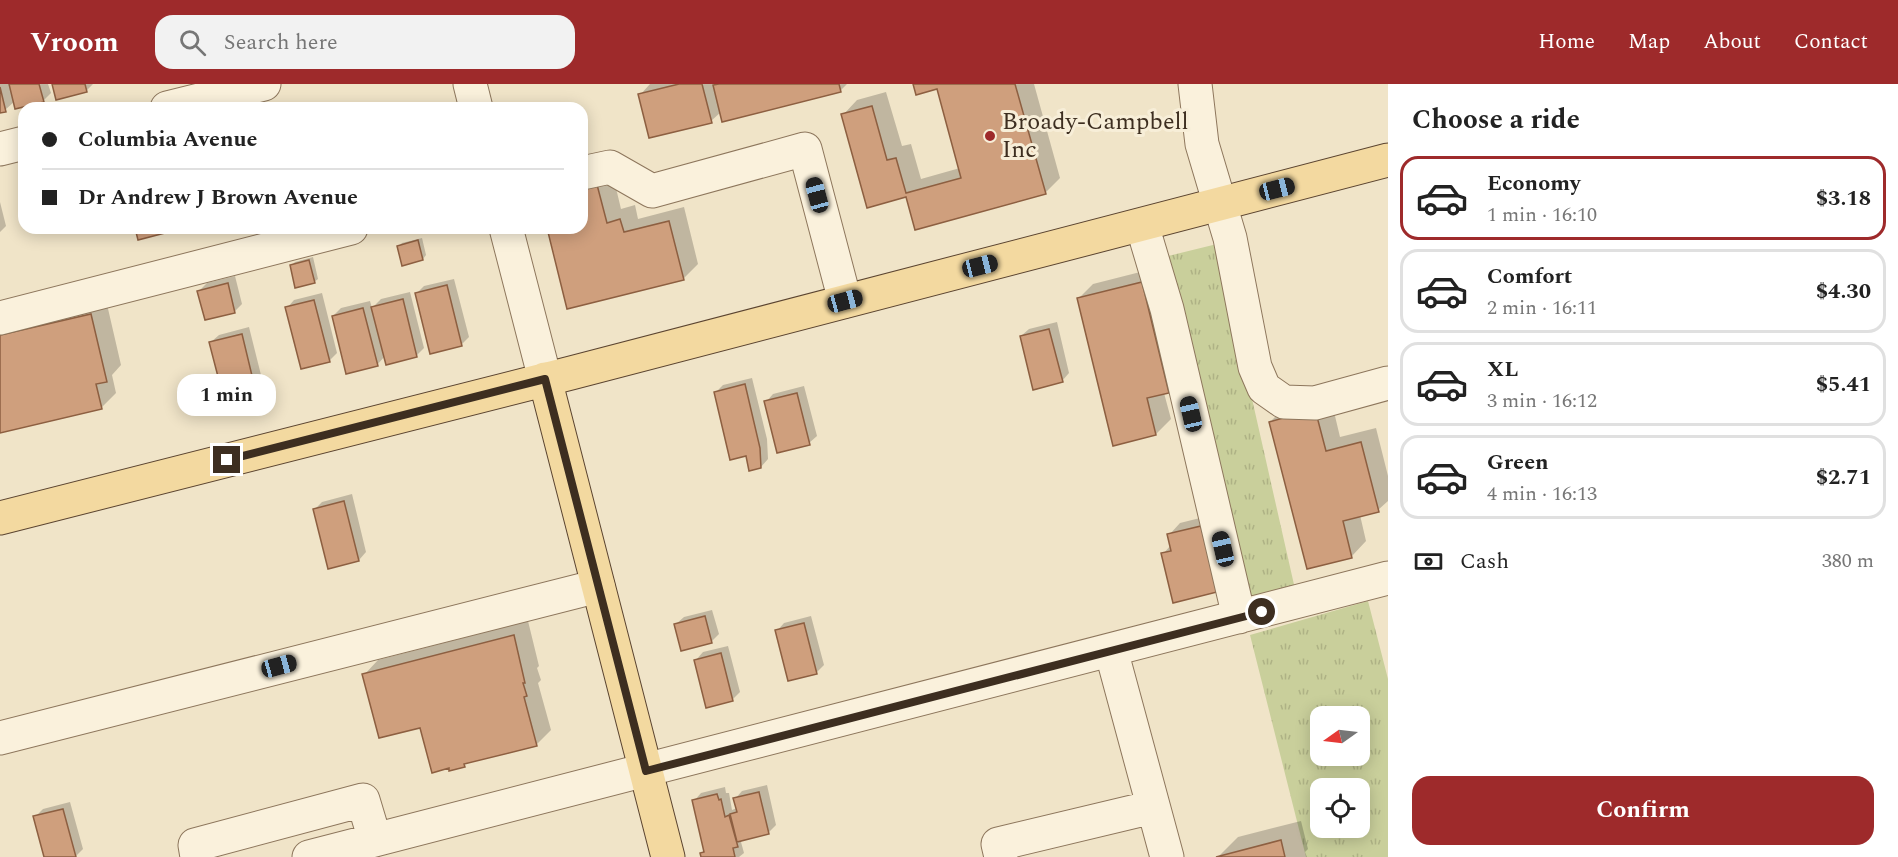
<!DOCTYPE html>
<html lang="en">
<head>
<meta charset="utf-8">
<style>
  :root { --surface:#fff; --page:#f2f2f2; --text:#222; --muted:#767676; --line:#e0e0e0; --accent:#9e2a2b }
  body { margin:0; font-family:Spectral,serif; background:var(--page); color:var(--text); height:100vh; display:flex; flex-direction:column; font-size:22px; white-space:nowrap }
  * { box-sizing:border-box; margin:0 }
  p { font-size:20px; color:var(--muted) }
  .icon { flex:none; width:33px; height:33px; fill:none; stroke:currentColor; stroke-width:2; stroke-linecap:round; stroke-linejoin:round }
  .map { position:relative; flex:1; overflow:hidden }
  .drawer { display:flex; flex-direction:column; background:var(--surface); width:510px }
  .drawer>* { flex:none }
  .guide { position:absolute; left:18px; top:18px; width:570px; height:132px; border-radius:18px; box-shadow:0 3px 15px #0003; display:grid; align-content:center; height:132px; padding:0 24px; background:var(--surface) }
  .needle { width:39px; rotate:256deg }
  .fabs { position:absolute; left:1310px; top:622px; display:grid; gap:12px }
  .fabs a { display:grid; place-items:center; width:60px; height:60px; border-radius:12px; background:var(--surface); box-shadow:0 3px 15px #0003; font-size:30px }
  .end { position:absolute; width:27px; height:27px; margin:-14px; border:8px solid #3d2e20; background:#fff; box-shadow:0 0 0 3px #fff }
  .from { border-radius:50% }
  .bubble { position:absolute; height:42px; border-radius:18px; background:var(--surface); box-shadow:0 3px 15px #0003; font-size:20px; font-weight:700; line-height:42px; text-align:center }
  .car { position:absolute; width:18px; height:36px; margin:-18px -9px; border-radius:8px; box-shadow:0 0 4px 2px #0007; background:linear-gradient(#222 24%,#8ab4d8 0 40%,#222 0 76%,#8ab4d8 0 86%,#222 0) }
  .guide b { display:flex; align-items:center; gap:21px; height:57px; font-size:22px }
  .guide b+b { border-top:2px solid var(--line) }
  .guide i { width:15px; height:15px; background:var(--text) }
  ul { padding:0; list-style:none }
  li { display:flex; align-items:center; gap:18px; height:84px; margin:0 12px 9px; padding:0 12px; border:3px solid var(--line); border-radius:18px }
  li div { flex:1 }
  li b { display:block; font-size:22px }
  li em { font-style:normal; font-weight:700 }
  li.selected { border-color:var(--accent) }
  li>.icon { width:54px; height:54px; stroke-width:1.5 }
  h2 { padding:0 24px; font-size:27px; line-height:72px }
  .pay { display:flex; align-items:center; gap:15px; height:66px; padding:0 24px; font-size:22px }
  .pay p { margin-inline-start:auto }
  .cta { display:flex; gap:12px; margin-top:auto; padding:12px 24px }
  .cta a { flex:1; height:69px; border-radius:18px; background:var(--accent); color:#fff; font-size:24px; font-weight:700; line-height:69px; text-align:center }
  header { display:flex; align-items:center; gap:36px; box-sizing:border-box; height:84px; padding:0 30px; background:var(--accent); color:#fff }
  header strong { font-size:28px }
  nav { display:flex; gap:33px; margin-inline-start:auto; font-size:21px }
  .search { width:420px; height:54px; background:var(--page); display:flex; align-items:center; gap:15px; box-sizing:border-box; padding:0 21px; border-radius:18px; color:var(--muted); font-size:22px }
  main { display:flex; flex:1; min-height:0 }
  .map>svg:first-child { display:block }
  .grass { fill:url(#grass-tufts); fill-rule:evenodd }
  .shadow { fill:#0003 }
  .building { fill:#cf9f7d; stroke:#8d5f41; stroke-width:1.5 }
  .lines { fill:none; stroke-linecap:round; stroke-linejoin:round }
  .minor-casing { stroke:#8d765c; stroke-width:35 }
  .major-casing { stroke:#5b4430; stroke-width:35 }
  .minor { stroke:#faf1dc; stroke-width:33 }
  .major { stroke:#f3d9a0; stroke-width:33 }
  .route { stroke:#3d2e20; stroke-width:8 }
  .poi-dot { fill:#9e2a2b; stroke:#f7eed8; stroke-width:2 }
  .labels { text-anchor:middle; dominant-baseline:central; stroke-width:6; stroke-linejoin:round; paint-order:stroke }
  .poi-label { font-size:24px; fill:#3d2e20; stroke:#f7eed8; text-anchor:start }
</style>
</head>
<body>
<header>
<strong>Vroom</strong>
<div class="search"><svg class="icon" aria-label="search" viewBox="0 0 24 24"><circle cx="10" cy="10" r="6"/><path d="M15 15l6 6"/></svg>Search here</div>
<nav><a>Home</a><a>Map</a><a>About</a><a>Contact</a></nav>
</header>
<main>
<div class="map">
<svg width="1388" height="773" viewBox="0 0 1388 773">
  <defs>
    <pattern id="grass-tufts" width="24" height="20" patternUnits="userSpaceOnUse" patternTransform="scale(1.5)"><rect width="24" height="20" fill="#c9cf9b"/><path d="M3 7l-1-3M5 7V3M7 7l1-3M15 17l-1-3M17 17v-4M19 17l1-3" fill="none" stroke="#aeb285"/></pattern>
  </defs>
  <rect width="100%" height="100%" fill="#f0e4c8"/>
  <path class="grass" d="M 1217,160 L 1295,505 L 1265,514 L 1246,511 L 1164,173 Z
    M 1368,517 L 1388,595 L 1388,773 L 1306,773 L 1250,551 ZM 1320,633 L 1359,633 L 1359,672 L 1320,672 ZM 1320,705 L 1359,705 L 1359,744 L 1320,744 Z"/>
  <path class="shadow" d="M 0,0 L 48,0 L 51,9 L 43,17 L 15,17 L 5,26 L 0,28 Z
    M 53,0 L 93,0 L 86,7 Z
    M 650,0 L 847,0 L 840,7 L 721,28 L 711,37 L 640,11 Z
    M 915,0 L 1034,0 L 1060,94 L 1045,109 L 907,111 L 843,31 L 857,16 L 886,8 L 902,62 L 911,60 L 921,95 L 960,84 L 938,3 Z
    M 610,79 L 621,125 L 635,121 L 638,135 L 684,123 L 698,180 L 683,195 L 549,144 L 582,144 L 582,86 Z
    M 0,118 L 6,142 L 0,148 Z
    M 422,154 L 426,171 L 423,175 L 399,162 L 402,159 Z
    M 313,173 L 318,195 L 314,198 L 291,182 L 295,178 Z
    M 1156,184 L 1183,293 L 1169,307 L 1164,309 L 1171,335 L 1156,350 L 1078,215 L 1093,200 Z
    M 235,192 L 242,220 L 235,227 L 206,235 L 199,207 L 207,199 Z
    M 454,195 L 469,253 L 461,261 L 416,210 L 424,202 Z
    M 410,208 L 424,264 L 416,272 L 385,272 L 377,281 L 333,232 L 341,224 L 370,217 L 372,224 L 381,215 Z
    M 322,209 L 337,269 L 329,277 L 287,224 L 294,216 Z
    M 106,216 L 121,281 L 112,291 L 116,309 L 101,324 L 0,347 L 0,241 Z
    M 1057,238 L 1069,289 L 1062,297 L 1021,252 L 1029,245 Z
    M 249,243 L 261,291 L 254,299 L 211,258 L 219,251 Z
    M 752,294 L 767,355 L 768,375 L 761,383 L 747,371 L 716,308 L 723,301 Z
    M 804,302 L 817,352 L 809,359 L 766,318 L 773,310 Z
    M 1330,311 L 1340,353 L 1376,344 L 1388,392 L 1388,417 L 1378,426 L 1360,431 L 1366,457 L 1352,472 L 1270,338 L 1285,323 Z
    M 352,410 L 366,468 L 359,476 L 315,425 L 322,418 Z
    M 1212,431 L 1228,495 L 1163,470 L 1171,461 L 1169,451 L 1180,439 Z
    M 712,526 L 719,550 L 711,558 L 676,540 L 684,533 Z
    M 811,532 L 824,581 L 816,589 L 777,547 L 784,539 Z
    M 528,537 L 539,582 L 537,584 L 541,596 L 538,599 L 551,646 L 536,661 L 467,678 L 464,681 L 364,591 L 378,576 Z
    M 728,562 L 740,608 L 732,616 L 696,576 L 703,568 Z
    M 767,701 L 776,741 L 769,748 L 744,754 L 741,758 L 744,769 L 739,773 L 703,773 L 702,769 L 705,766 L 694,717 L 701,709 L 725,703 L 726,709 L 729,709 L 732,726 L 737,724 L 735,715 L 742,707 Z
    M 70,718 L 83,765 L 75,773 L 45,773 L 35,733 L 43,725 Z
    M 1301,737 L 1308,765 L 1305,768 L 1307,773 L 1218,773 L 1238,753 Z"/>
  <path class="building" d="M 9,0 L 39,0 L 44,18 L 15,25 Z
    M 52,0 L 85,0 L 87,8 L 56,16 Z
    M 679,0 L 702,0 L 712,39 L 649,54 L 638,10 Z
    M 719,0 L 839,0 L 841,8 L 722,38 L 713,1 Z
    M 913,0 L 1015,0 L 1046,110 L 915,146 L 906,113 L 867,124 L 841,30 L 872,22 L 887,76 L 896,74 L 906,109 L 961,94 L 937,5 L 916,11 Z
    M 0,3 L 6,28 L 0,29 Z
    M 595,93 L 607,139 L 620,135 L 624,148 L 669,137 L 684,196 L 567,225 L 547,144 L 582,144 L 582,96 Z
    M 135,144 L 168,144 L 169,148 L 138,156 Z
    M 418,156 L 423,176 L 402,182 L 397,162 Z
    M 309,176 L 315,199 L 295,204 L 290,181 Z
    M 1142,198 L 1169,309 L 1147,314 L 1156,351 L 1113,362 L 1077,214 Z
    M 228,199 L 235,229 L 205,236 L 197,207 Z
    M 447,201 L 462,262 L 430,270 L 415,209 Z
    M 403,215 L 417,273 L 386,281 L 371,223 Z
    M 314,216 L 330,278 L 301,285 L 285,223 Z
    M 363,224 L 378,282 L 346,290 L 332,232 Z
    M 91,230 L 107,298 L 96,300 L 102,325 L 0,349 L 0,251 Z
    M 1049,245 L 1063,298 L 1033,306 L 1020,252 Z
    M 242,250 L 254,300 L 222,308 L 209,258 Z
    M 745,300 L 760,364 L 761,384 L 749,387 L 746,372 L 730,376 L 714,308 Z
    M 797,309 L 810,361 L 777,369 L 764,317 Z
    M 1315,325 L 1326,367 L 1361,358 L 1379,428 L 1343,437 L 1352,474 L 1307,485 L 1269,338 Z
    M 344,417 L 359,477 L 328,485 L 313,425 Z
    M 1201,442 L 1217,508 L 1173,519 L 1161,469 L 1171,467 L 1167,450 Z
    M 705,532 L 712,559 L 681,567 L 674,540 Z
    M 804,539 L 817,590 L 788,597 L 775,546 Z
    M 514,551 L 525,599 L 523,599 L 527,612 L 524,613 L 537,662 L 464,680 L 465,683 L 449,687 L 449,684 L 432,689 L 420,644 L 379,654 L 362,590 Z
    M 721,569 L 733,617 L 706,624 L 694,576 Z
    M 759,708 L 769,750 L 737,758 L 730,730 L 737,728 L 733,714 Z
    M 717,710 L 719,716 L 721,715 L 725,733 L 729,731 L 738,763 L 733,764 L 735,773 L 701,773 L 700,769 L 704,768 L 692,716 Z
    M 63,725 L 76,773 L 44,773 L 33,732 Z
    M 1281,756 L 1285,773 L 1216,773 Z"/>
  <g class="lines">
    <g class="minor-casing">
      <path id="minor" d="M 470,0 L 476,24
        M 1195,0 L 1202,60 L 1230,154 L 1255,283 L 1264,304 L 1284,318 L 1315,319 L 1388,299
        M 167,24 L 264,0
        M 0,65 L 24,59
        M 582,89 L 610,83 L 652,107 L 805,65 L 845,217
        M 1142,141 L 1167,225 L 1239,533
        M 506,144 L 545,295
        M 0,234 L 351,144
        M 1111,566 L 1167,773
        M 0,654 L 598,502
        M 197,773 L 195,761 L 363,716 L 375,756
        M 309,773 L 1388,494
        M 1001,773 L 998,760 L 1153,723"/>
    </g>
    <g class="major-casing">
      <path id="major" d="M 545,295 L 668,773
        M 0,434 L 571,289 L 1388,76"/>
    </g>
    <use href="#minor" class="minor"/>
    <use href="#major" class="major"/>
  </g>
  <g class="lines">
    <path class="route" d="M 227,376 L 545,295 L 646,687 L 1262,528"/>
  </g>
  <circle class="poi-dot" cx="990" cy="52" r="6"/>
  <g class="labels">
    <g class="poi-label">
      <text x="1002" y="38">Broady-Campbell<tspan x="1002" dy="28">Inc</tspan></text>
    </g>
  </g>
</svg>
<div class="fabs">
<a><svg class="needle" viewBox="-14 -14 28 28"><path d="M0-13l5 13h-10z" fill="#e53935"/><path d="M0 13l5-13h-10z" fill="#767676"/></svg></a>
<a><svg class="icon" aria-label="locate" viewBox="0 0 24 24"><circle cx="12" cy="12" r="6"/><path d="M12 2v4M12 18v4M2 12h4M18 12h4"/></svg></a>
</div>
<i class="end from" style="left:1262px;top:528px"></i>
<i class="end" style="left:227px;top:376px"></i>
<div class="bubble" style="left:177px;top:290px;width:99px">1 min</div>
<i class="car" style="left:1277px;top:105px;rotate:76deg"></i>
<i class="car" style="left:817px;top:111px;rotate:345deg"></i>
<i class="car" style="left:980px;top:182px;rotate:76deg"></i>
<i class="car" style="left:845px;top:217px;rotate:75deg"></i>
<i class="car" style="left:1191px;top:330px;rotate:347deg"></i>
<i class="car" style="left:1223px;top:465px;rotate:347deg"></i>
<i class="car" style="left:279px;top:582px;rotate:75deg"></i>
<div class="guide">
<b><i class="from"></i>Columbia Avenue</b>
<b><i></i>Dr Andrew J Brown Avenue</b>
</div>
</div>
<section class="drawer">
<h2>Choose a ride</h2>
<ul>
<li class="selected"><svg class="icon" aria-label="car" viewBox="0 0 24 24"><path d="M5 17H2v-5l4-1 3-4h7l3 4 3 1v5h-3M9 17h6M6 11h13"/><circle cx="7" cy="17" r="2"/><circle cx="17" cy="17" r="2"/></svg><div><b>Economy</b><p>1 min · 16:10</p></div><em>$3.18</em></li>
<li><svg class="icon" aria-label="car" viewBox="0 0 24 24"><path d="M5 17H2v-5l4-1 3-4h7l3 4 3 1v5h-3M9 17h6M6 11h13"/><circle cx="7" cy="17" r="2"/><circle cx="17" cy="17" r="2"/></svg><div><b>Comfort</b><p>2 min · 16:11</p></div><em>$4.30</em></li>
<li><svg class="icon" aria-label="car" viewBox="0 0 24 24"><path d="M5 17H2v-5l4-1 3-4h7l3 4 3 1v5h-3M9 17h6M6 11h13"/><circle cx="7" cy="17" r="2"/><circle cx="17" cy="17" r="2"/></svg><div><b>XL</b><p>3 min · 16:12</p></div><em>$5.41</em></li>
<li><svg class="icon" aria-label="car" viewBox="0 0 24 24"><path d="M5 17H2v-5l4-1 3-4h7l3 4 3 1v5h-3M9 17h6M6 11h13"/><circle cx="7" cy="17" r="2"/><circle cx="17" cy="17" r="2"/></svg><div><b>Green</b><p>4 min · 16:13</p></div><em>$2.71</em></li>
</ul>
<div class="pay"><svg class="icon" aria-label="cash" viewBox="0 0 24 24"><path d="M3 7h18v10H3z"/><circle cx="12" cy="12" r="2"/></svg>Cash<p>380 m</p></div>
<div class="cta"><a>Confirm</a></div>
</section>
</main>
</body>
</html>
